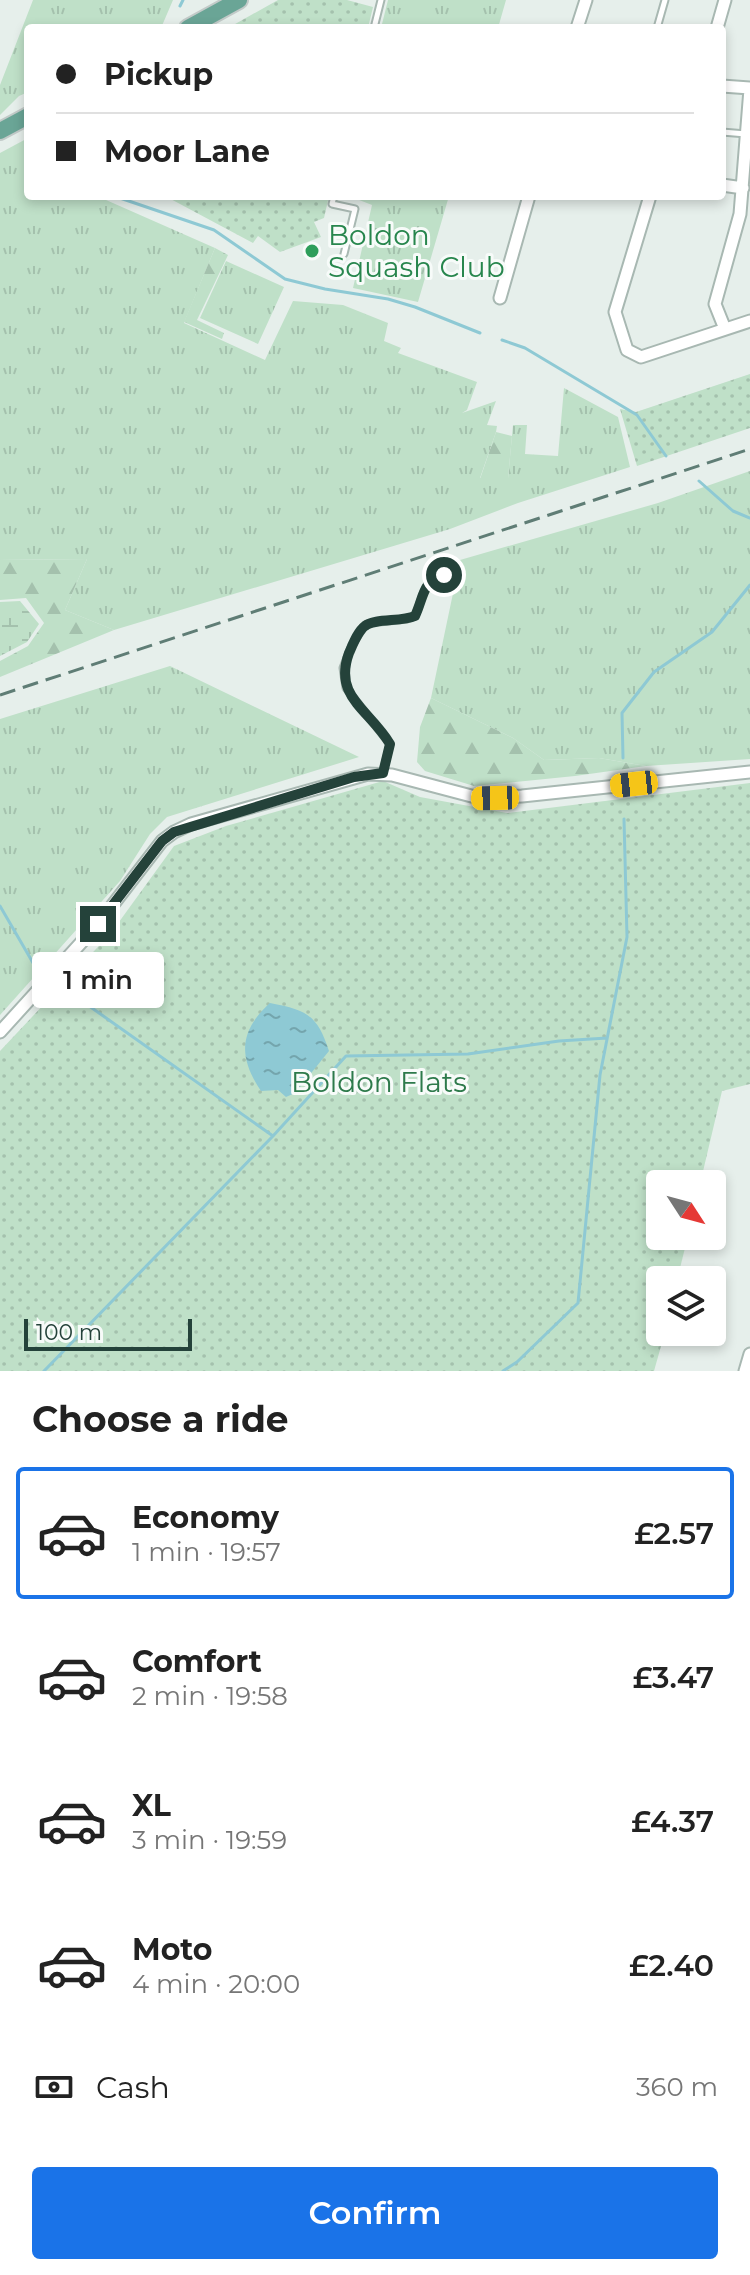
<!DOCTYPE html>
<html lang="en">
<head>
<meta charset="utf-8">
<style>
  :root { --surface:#fff; --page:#f6f6f6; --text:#222; --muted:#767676; --line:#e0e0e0; --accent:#1a73e8 }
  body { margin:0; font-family:Montserrat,sans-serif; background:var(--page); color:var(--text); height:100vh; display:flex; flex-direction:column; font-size:30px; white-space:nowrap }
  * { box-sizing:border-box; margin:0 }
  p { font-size:26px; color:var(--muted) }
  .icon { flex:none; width:44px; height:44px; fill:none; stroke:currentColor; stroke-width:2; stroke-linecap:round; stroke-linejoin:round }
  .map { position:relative; height:1371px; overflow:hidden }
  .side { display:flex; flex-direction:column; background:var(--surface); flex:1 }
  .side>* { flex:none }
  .banner { position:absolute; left:24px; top:24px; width:702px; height:176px; border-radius:8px; box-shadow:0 4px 12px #0003; display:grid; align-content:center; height:176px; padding:0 32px; background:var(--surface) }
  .needle { width:52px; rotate:126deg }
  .tools { position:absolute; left:646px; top:1170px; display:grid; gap:16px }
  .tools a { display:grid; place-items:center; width:80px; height:80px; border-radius:8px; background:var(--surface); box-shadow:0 4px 12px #0003; font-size:40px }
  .scale { position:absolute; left:24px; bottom:20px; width:168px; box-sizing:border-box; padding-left:8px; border:4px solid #24423a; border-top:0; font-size:22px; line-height:28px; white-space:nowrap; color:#24423a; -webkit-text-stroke:6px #f7fbf9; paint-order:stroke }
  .end { position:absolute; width:36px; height:36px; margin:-18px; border:10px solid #24423a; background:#fff; box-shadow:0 0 0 4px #fff }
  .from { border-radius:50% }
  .bubble { position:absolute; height:56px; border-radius:8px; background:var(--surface); box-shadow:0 4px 12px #0003; font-size:26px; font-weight:600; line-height:56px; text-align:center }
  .car { position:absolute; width:24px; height:48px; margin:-24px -12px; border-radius:10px; box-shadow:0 0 6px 2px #0007; background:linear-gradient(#f5c518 24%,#345 0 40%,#f5c518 0 76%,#345 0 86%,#f5c518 0) }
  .banner b { display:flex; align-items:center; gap:28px; height:76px; font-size:30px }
  .banner b+b { border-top:2px solid var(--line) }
  .banner i { width:20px; height:20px; background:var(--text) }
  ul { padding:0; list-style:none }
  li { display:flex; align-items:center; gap:24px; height:132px; margin:0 16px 12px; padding:0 16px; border:4px solid transparent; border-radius:8px }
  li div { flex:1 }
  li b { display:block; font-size:30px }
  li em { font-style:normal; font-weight:600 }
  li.active { border-color:var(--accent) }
  li>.icon { width:72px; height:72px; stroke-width:1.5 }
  h2 { padding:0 32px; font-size:36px; line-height:96px }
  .pay { display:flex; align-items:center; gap:20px; height:88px; padding:0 32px; font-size:30px }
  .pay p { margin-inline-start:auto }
  .cta { display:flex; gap:16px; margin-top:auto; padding:16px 32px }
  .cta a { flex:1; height:92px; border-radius:8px; background:var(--accent); color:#fff; font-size:32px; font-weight:600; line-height:92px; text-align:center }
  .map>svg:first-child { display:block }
  .grass { fill:url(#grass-tufts) }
  .forest { fill:url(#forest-firs) }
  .wetland { fill:url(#wetland-marsh) }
  .park { fill:url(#park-dots) }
  .water { fill:url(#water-ripples) }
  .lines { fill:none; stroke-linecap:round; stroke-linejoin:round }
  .stream { stroke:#8ec9d4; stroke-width:3 }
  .lane-casing { stroke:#a8b8b2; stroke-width:9 }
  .street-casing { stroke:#a8b8b2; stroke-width:15 }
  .primary-casing { stroke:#c2cac8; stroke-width:20 }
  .lane { stroke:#fff; stroke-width:5 }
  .street { stroke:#fff; stroke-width:11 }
  .primary { stroke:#6aa596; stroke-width:16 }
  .rail { stroke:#5f7d75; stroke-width:3; stroke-dasharray:16 8; stroke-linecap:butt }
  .route { stroke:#24423a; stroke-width:10 }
  .leisure-dot { fill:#2e9e5b; stroke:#f7fbf9; stroke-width:3 }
  .labels { text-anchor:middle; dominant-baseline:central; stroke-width:6; stroke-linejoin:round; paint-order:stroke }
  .leisure-label { font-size:28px; fill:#27864d; stroke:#f7fbf9; text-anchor:start }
  .park-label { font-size:28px; fill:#2d7a4b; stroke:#f7fbf9 }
</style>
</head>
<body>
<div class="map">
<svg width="750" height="1371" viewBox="0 0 750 1371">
  <defs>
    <pattern id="grass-tufts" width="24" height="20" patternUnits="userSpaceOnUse" patternTransform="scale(2)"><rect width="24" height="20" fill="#bfe0c8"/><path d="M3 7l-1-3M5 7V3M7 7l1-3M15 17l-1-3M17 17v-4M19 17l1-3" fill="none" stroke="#a4c1ad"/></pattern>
    <pattern id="forest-firs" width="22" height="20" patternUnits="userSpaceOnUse" patternTransform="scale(2)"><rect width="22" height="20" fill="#bfe0c8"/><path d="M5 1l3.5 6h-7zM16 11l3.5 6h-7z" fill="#a4c1ad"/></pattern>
    <pattern id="wetland-marsh" width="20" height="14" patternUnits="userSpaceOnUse" patternTransform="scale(2)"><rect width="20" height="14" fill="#bfe0c8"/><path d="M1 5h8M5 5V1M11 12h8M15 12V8" fill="none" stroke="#a4c1ad"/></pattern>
    <pattern id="park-dots" width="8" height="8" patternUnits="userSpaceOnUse" patternTransform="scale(2)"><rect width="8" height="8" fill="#bfe0c8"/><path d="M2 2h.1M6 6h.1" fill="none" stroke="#a4c1ad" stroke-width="1.8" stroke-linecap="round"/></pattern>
    <pattern id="water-ripples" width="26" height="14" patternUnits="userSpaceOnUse" patternTransform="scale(2)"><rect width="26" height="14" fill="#8ec9d4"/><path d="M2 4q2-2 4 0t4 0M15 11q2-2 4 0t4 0" fill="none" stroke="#74a5ad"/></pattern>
  </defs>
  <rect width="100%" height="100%" fill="#e6efeb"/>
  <path class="grass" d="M 33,0 L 173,0 L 161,28 L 28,28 L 28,92 L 19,96 L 0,115 L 0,85 Z
    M 388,0 L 506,0 L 498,28 L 381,28 Z
    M 28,138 L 28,196 L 97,196 L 215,248 L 184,323 L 265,360 L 293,301 L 343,305 L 388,323 L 384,341 L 401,348 L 398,353 L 477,382 L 467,410 L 462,413 L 496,401 L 487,425 L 497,426 L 496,432 L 480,478 L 508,478 L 513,425 L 527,425 L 525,454 L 558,456 L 564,388 L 618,417 L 630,467 L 518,503 L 450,529 L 114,630 L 65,610 L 87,559 L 0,560 L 0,153 Z
    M 349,196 L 449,196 L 418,302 L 353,288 L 372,205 Z
    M 226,261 L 284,287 L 258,344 L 200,318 Z
    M 750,471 L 750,759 L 646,766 L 599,758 L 544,760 L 513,738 L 431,698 L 460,560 L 658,503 Z
    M 170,666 L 359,757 L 167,817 L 150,834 L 120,881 L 0,1015 L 0,719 Z"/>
  <path class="forest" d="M 215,248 L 228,255 L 197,320 L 224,333 L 222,339 L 184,322 Z
    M 496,432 L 512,436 L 508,478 L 480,479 Z
    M 87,559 L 65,610 L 114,630 L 0,677 L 0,661 L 28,646 L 44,623 L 26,598 L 0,600 L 0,560 Z
    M 431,698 L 513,738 L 544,760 L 599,758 L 646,766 L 575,776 L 474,786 L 425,771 L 417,762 L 420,727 Z"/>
  <path class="wetland" d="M 20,601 L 39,624 L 27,642 L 0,656 L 0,602 Z"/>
  <path class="park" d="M 278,0 L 347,0 L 373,7 L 368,28 L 228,28 Z
    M 165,196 L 329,196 L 324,218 L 314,222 L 321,237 L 280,252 L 258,236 L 253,243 Z
    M 750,374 L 750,428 L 637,466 L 620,409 L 636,412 Z
    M 383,781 L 420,797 L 507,813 L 750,783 L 750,1084 L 722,1091 L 700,1184 L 660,1184 L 660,1236 L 688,1236 L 677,1280 L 660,1280 L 660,1332 L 665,1332 L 654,1371 L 0,1371 L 0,1051 L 111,933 L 174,846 L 226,826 Z"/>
  <path class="water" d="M 270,1003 C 306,1010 317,1014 329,1051 L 295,1093 L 286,1097 L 278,1090 L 261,1091 C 238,1057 239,1031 270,1003 Z"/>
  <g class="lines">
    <path class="stream" d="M 180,6 L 183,0
      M 114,196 L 214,230 L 285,279 L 325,289 L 388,299 L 415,307 L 480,333
      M 502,340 L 525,348 L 637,415 L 666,456
      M 699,481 L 733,511 L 750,518
      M 623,758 L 622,713 L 654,672 L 712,632 L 750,585
      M 0,906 L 36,968 L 42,973
      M 58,984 L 273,1136 L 346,1056 L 468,1054 L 559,1041 L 607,1038
      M 44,1371 L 273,1136
      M 503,1371 L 517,1362 L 578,1303 L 600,1075 L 627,937 L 624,819"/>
    <g class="lane-casing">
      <path id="lane" d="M 374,28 L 381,0
        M 657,28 L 665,0
        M 722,132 L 746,134
        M 334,196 L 332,204 L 355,209 L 344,254
        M 383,772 L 390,744 L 346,688 L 343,668 L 352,645 L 364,626 L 370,623 L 407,619 L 415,616 C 424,597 421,581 444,575"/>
    </g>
    <g class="street-casing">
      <path id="street" d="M 577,28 L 586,0
        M 717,28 L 725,0
        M 722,86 L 750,88
        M 722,185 L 743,188
        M 650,196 L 615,312 L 627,350 L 641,357 L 750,321
        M 500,298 L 529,196
        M 725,329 L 715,304 L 740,214 L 750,89
        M 0,1032 L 98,924 L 162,841 L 174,832 L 191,824 L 368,774 L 392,775 L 479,798 L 522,796 L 750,772
        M 745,1371 L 750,1354"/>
    </g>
    <g class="primary-casing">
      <path id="primary" d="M 188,28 L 239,0
        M 0,131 L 28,116"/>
    </g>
    <use href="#lane" class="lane"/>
    <use href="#street" class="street"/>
    <use href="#primary" class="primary"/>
    <path class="rail" d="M 0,695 L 750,449"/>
  </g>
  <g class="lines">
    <path class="route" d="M 98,924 L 162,841 L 174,832 L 354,777 L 383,773 L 390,744 C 369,709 333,697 349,653 C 353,644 358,631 365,626 C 375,618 401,622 415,616 C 424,597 422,581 444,575"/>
  </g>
  <circle class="leisure-dot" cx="312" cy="251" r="8"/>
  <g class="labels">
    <g class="leisure-label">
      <text x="328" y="235">Boldon<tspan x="328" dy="32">Squash Club</tspan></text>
    </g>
    <g class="park-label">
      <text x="379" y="1082">Boldon Flats</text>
    </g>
  </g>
</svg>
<div class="tools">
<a><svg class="needle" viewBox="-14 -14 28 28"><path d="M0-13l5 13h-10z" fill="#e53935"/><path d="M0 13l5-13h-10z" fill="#767676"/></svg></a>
<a><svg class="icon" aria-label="layers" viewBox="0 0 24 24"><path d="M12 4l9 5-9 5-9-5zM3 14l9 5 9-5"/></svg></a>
</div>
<div class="scale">100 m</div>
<i class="end from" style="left:444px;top:575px"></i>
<i class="end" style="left:98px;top:924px"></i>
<div class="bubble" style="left:32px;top:952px;width:132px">1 min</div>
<i class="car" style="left:634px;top:784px;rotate:264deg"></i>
<i class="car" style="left:495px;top:798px;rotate:269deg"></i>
<div class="banner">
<b><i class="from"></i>Pickup</b>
<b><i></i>Moor Lane</b>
</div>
</div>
<section class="side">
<h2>Choose a ride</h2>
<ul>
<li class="active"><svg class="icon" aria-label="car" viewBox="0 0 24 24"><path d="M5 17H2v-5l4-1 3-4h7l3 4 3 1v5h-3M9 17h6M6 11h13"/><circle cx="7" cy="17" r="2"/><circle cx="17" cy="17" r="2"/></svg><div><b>Economy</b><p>1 min · 19:57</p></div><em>£2.57</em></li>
<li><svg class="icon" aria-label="car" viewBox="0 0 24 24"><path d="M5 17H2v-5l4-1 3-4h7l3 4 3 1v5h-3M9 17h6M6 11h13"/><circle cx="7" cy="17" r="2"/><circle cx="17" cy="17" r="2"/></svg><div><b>Comfort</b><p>2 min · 19:58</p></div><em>£3.47</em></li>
<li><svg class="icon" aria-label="car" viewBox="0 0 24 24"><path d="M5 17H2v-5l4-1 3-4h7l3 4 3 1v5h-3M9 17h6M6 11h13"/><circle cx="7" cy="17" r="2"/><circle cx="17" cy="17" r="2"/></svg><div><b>XL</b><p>3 min · 19:59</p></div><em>£4.37</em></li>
<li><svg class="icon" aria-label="car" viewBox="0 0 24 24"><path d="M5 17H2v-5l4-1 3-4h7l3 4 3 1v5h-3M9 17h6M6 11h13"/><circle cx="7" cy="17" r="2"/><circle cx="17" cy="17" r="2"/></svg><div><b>Moto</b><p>4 min · 20:00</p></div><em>£2.40</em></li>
</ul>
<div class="pay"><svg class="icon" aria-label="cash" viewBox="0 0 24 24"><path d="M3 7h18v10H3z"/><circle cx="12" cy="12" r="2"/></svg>Cash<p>360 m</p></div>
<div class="cta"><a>Confirm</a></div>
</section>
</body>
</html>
